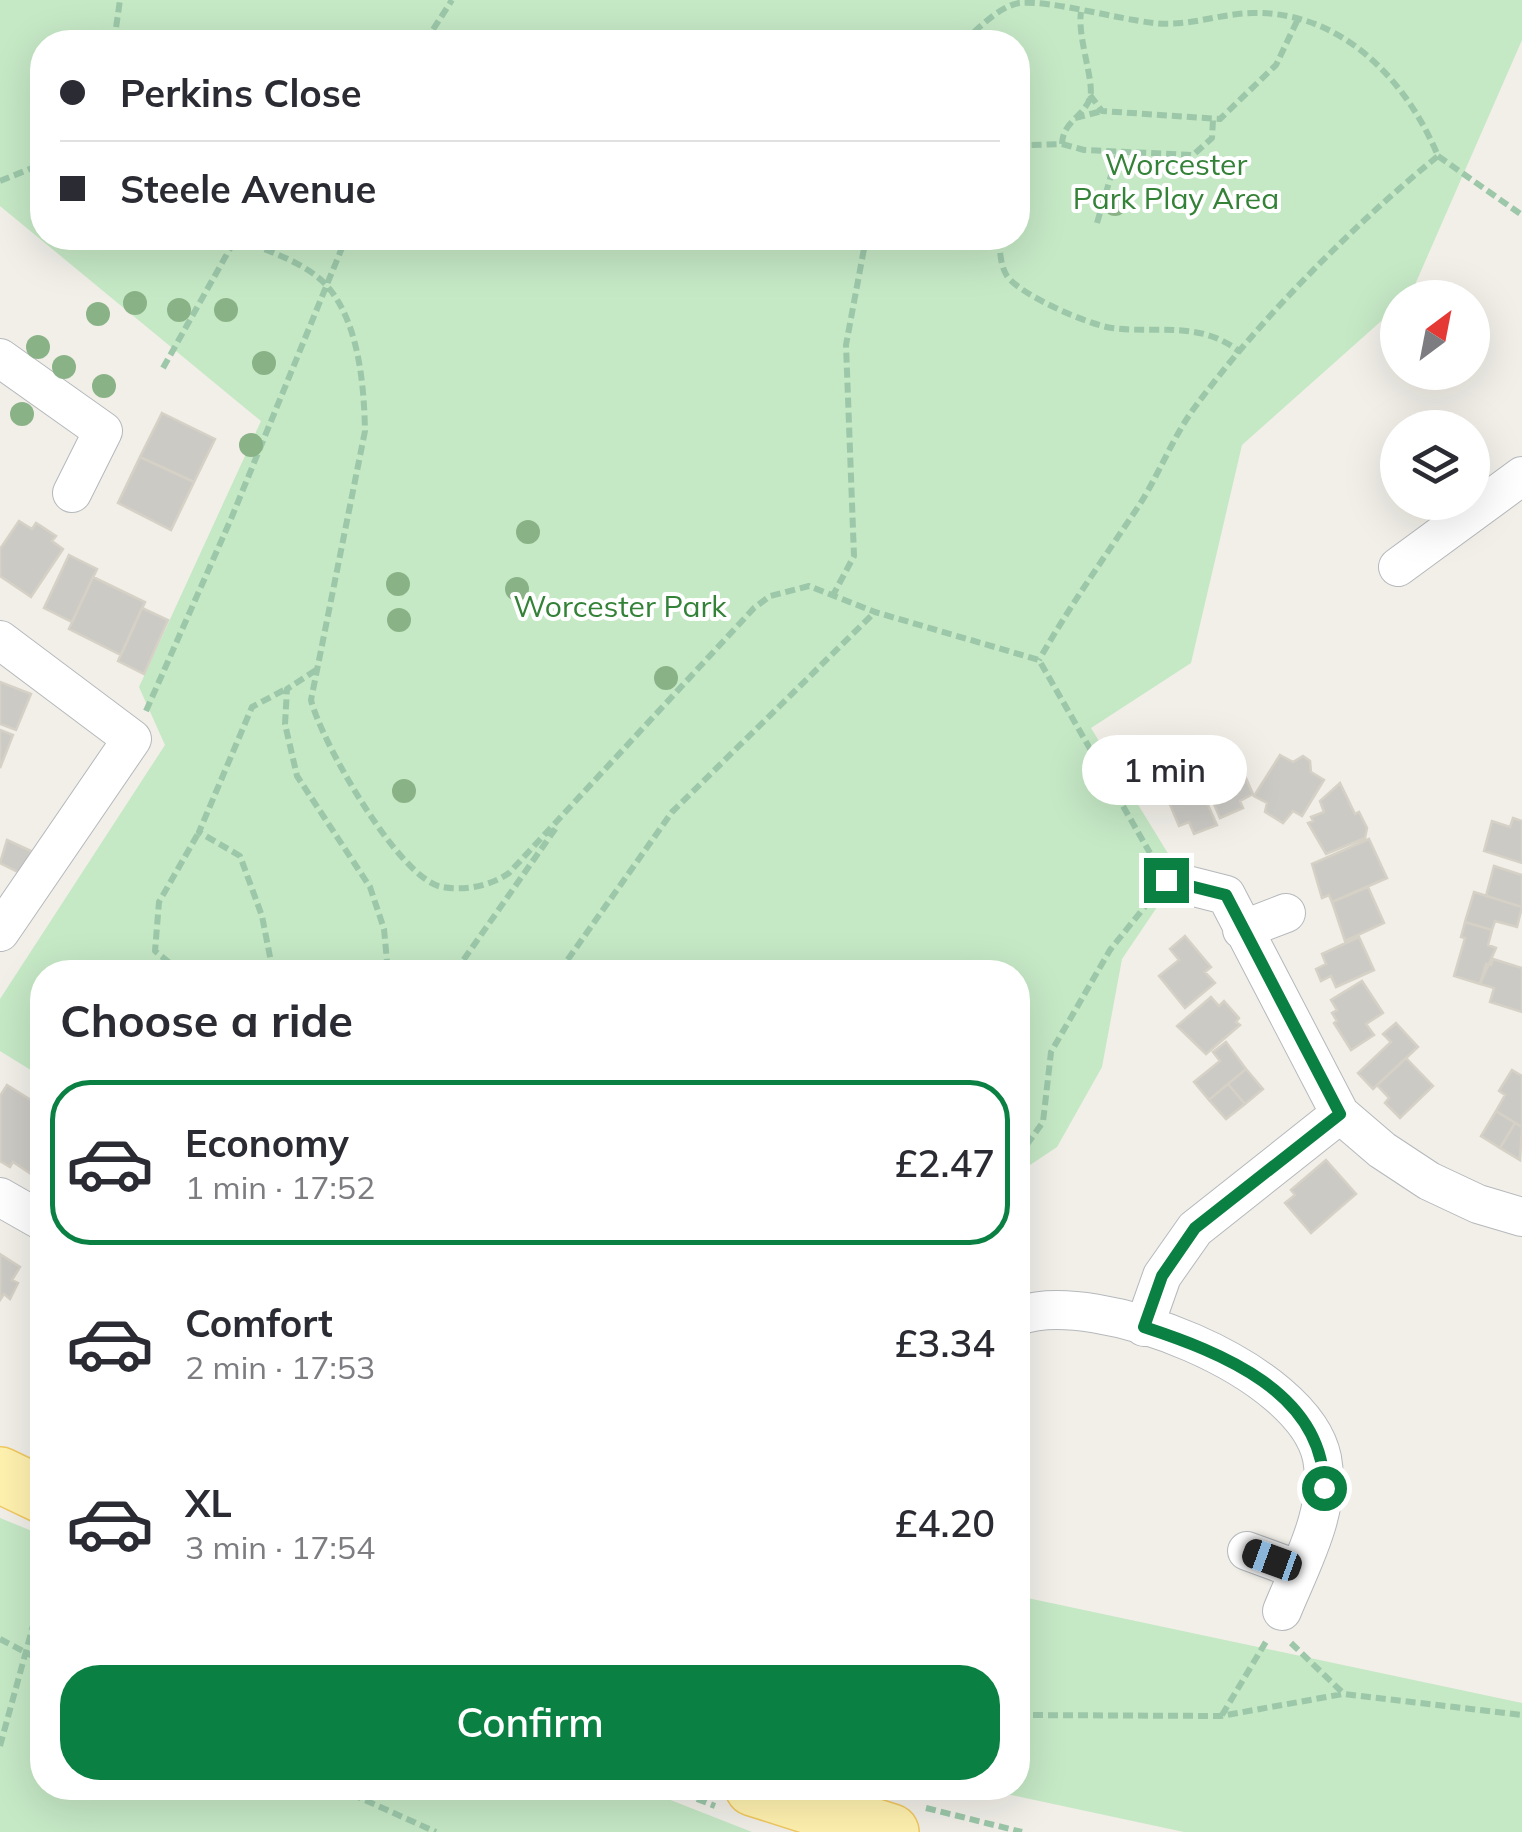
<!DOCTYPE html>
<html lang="en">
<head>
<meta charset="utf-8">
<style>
  :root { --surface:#fff; --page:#f7f7f7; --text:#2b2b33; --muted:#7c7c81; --line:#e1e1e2; --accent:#0b8043 }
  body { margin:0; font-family:Mulish,sans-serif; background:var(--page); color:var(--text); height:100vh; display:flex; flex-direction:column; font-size:38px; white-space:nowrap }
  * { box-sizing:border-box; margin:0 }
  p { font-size:32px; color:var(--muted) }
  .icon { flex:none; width:55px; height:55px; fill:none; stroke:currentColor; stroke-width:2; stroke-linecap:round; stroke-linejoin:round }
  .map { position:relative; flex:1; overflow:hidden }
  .side { position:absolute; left:30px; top:960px; width:1000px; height:840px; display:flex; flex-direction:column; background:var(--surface); border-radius:40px; box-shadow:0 10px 40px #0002 }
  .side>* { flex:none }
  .banner { position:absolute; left:30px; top:30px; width:1000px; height:220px; border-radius:40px; box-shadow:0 10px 40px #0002; display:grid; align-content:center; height:220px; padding:0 30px; background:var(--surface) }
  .needle { width:65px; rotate:32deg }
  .tools { position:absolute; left:1380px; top:280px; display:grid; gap:20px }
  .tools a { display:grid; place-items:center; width:110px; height:110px; border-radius:50%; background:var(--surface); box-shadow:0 10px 40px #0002; font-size:50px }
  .end { position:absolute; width:45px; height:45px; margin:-22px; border:12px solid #0b8043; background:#fff; box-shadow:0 0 0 5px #fff }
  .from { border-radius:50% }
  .bubble { position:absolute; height:70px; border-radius:35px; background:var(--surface); box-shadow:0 10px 40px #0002; font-size:32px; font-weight:600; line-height:70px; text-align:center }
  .car { position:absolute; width:30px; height:60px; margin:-30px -15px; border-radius:12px; box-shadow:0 0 8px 2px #0007; background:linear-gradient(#222 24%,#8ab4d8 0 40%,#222 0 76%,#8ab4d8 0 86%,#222 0) }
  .banner b { display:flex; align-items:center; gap:35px; height:95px; font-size:38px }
  .banner b+b { border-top:2px solid var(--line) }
  .banner i { width:25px; height:25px; background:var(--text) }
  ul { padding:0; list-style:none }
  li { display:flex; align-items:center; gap:30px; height:165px; margin:0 20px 15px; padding:0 10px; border:5px solid transparent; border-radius:40px }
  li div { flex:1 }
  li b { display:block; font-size:38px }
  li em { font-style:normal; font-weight:600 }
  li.current { border-color:var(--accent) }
  li>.icon { width:90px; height:90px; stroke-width:1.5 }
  h2 { padding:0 30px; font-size:45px; line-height:120px }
  .cta { display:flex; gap:20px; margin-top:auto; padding:20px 30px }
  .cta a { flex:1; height:115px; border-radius:40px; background:var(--accent); color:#fff; font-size:40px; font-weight:600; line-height:115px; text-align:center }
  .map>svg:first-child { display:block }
  .green { fill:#c5e8c5; fill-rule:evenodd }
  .building { fill:#cccac5; stroke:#d6d1c6; stroke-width:2.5 }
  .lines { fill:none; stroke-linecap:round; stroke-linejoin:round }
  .minor-casing { stroke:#b5b8bc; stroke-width:40 }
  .primary-casing { stroke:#f2c960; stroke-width:58 }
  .path { stroke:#9cc7a9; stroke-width:6; stroke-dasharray:10 5; stroke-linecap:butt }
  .minor { stroke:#fff; stroke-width:38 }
  .primary { stroke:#fff2af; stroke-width:55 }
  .tree { fill:#89b387 }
  .route { stroke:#0b8043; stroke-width:12 }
  .labels { text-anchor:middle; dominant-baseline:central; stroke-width:8; stroke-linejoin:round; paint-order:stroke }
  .park-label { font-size:30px; fill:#348238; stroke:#fff }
</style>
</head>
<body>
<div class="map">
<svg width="1522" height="1832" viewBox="0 0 1522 1832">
  <rect width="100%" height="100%" fill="#f1efe8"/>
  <path class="green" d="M 0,0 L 1522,0 L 1522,40 L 1410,296 L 1398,298 L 1397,307 L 1242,445 L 1191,663 L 1091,728 L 1180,873 L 1122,959 L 1102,1067 L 1057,1147 L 1018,1173 L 1018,972 L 42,972 L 42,1077 L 0,1051 L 0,999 L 165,745 L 139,687 L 261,421 L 0,206 ZM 42,42 L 1018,42 L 1018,238 L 42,238 Z
    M 0,1518 L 42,1535 L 42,1788 L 640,1788 L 752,1832 L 0,1832 Z
    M 1018,1596 L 1522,1703 L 1522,1832 L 1184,1832 L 978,1788 L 1018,1788 Z"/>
  <path class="building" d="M 162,413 L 215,439 L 194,482 L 140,457 Z
    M 140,457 L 194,482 L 171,530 L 118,503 Z
    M 19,521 L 32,529 L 36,523 L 41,526 L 56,536 L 52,541 L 63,549 L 31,597 L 0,576 L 0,549 Z
    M 69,555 L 97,569 L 72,622 L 44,608 Z
    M 93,577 L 145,602 L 121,655 L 69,629 Z
    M 142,608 L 168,620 L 144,674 L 118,661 Z
    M 0,682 L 31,694 L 16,730 L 0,724 Z
    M 0,730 L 13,735 L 0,768 Z
    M 1234,751 L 1253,794 L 1240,801 L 1243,808 L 1220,818 L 1198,767 Z
    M 1280,755 L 1293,762 L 1303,756 L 1310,761 L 1311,772 L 1324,780 L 1302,816 L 1293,811 L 1283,823 L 1265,812 L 1267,803 L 1254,796 Z
    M 1194,774 L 1217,825 L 1194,834 L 1189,822 L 1179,826 L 1163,788 Z
    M 1340,783 L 1355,814 L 1359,812 L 1367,828 L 1365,838 L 1326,854 L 1308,823 L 1313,821 L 1311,817 L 1324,812 L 1320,801 Z
    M 1513,818 L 1522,821 L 1522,863 L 1484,851 L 1492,821 L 1510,827 Z
    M 1369,839 L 1387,878 L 1332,902 L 1329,895 L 1322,898 L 1312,864 Z
    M 7,840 L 31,851 L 22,874 L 0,863 Z
    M 1494,866 L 1522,875 L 1522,907 L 1486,896 Z
    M 1368,887 L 1384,923 L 1345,941 L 1332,902 Z
    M 1474,892 L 1522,907 L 1517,927 L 1495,921 L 1492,930 L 1465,922 Z
    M 1465,922 L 1492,930 L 1488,945 L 1496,948 L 1480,984 L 1454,976 L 1465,938 L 1461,937 Z
    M 1185,936 L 1211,967 L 1205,972 L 1215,983 L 1185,1008 L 1159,976 L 1179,960 L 1170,949 Z
    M 1359,937 L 1374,970 L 1336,987 L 1331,976 L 1321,981 L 1316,969 L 1326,964 L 1322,954 Z
    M 1493,959 L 1522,968 L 1522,1012 L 1490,1002 L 1494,988 L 1480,984 L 1486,964 L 1491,965 Z
    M 1362,981 L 1383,1013 L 1366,1024 L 1374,1035 L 1351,1050 L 1334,1023 L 1337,1021 L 1332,1013 L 1337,1010 L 1331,1000 Z
    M 1211,997 L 1219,1006 L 1224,1001 L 1239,1018 L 1236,1022 L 1240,1025 L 1206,1054 L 1177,1026 Z
    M 1396,1023 L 1418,1047 L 1373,1089 L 1358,1073 L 1391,1042 L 1383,1034 Z
    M 1226,1042 L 1246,1069 L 1209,1100 L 1194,1082 L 1220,1061 L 1213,1052 Z
    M 1406,1058 L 1433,1086 L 1400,1118 L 1385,1103 L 1389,1098 L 1377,1085 Z
    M 1246,1069 L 1263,1089 L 1245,1104 L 1228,1084 Z
    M 1512,1070 L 1522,1076 L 1522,1127 L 1496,1111 L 1505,1095 L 1499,1091 Z
    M 1228,1084 L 1245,1104 L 1226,1119 L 1209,1100 Z
    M 7,1085 L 42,1107 L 42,1170 L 37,1178 L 13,1162 L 10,1167 L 0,1161 L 0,1096 Z
    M 1496,1111 L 1515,1123 L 1500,1148 L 1481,1136 Z
    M 1515,1123 L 1522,1127 L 1520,1160 L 1500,1148 Z
    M 1326,1160 L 1356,1194 L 1311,1233 L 1285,1203 L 1295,1195 L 1291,1190 Z
    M 0,1254 L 20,1267 L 12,1280 L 18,1283 L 10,1299 L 4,1294 L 0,1300 Z"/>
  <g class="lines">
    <g class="minor-casing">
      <path id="minor" d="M 0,358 L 103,431 L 72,493
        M 1398,567 L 1522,476
        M 0,640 L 132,739 L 0,932
        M 1167,880 L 1226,895 L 1340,1114 L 1382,1150 L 1429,1181 L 1478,1204 L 1522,1217
        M 1242,930 L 1286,913
        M 0,1197 L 42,1221
        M 1018,1316 C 1095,1287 1304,1369 1322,1458 C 1332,1510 1301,1564 1282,1611
        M 1144,1327 L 1162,1276 L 1195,1229 L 1340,1114
        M 1247,1551 L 1299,1570"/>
    </g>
    <g class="primary-casing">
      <path id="primary" d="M 0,1475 L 42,1495
        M 753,1788 L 891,1832"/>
    </g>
    <path class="path" d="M 114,42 L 120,0
      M 425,42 L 452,0
      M 963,42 C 978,29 998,7 1019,3 C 1051,0 1117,19 1154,23 C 1187,27 1218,14 1252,13 C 1341,11 1406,79 1438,156 C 1355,223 1258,321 1195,407 C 1172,438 1159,475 1138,507 C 1104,558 1069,607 1039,660
      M 1090,95 L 1102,111 L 1220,119 L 1276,65 L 1298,19
      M 1075,118 L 1102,111
      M 1062,144 L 1084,150 L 1193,155 L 1212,138 L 1213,120
      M 1018,151 L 1030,145 L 1062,144 C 1063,121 1083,118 1090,98 C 1095,83 1077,37 1081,12
      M 1438,156 L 1522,215
      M 0,181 L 42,164
      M 1097,223 L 1118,152
      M 237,238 C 265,250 308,263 328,287 C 359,324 364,385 365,431 L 311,700 C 321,741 399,879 442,887 C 466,891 490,886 509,873 L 754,608 L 770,596 L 809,586 L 875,612 L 1039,660 L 1150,853
      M 999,238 C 1000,250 1000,265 1007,276 C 1020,295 1089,325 1112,328 C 1158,334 1200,320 1240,352
      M 163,368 L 236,238
      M 832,597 L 854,556 L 846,345 L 866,238
      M 316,670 L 287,689 L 285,724 L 297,776 L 370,887 L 384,929 L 388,972
      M 146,711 L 231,519 L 346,238
      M 181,972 L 155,951 L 159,902 L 199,832
      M 273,972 L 262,916 L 240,856 L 199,832 L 252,707 L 286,689
      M 455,972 L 558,825
      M 559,972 L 672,812 L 875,612
      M 1018,1157 L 1043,1122 L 1051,1052 L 1110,950 L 1147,904
      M 0,1639 L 42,1661
      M 1291,1643 L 1343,1693
      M 1018,1715 L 1221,1716 L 1343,1694 L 1522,1715
      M 1222,1715 L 1267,1640
      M 0,1746 L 42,1593
      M 338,1788 L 436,1832
      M 669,1788 L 715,1806
      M 926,1808 L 1022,1832"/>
    <use href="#minor" class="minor"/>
    <use href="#primary" class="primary"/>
  </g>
  <g class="tree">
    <circle cx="1115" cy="204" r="12"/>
    <circle cx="135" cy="303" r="12"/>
    <circle cx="179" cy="310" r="12"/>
    <circle cx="226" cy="310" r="12"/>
    <circle cx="98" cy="314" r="12"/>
    <circle cx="38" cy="347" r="12"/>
    <circle cx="264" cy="363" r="12"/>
    <circle cx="64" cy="367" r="12"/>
    <circle cx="104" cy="386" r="12"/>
    <circle cx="22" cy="414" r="12"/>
    <circle cx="251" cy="445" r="12"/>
    <circle cx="528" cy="532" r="12"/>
    <circle cx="398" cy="584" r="12"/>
    <circle cx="517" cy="589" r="12"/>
    <circle cx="399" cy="620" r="12"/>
    <circle cx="666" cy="678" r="12"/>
    <circle cx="404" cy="791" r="12"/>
  </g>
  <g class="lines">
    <path class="route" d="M 1166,880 L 1226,895 L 1340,1114 L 1195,1228 L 1162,1276 L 1144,1327 C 1220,1352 1324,1392 1324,1488"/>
  </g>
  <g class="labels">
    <g class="park-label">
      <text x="1176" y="164">Worcester<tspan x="1176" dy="34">Park Play Area</tspan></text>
      <text x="620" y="606">Worcester Park</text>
    </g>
  </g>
</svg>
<div class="tools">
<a><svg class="needle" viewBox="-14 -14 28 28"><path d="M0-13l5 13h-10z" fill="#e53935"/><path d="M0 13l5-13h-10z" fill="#7c7c81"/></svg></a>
<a><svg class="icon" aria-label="layers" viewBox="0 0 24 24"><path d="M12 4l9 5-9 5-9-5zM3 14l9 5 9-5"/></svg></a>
</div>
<i class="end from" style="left:1324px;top:1488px"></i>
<i class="end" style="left:1166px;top:880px"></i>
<div class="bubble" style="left:1082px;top:735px;width:165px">1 min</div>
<i class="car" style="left:1272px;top:1560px;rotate:290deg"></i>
<div class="banner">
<b><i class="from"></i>Perkins Close</b>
<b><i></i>Steele Avenue</b>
</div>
<section class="side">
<h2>Choose a ride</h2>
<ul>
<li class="current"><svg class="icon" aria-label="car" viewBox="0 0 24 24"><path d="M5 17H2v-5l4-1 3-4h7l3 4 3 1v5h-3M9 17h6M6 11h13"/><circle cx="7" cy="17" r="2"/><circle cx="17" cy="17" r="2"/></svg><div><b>Economy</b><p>1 min · 17:52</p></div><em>£2.47</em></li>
<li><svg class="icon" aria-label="car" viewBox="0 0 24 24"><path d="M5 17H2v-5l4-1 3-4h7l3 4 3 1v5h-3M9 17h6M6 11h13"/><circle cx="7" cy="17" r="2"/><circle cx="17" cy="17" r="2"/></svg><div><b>Comfort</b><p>2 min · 17:53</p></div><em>£3.34</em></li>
<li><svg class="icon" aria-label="car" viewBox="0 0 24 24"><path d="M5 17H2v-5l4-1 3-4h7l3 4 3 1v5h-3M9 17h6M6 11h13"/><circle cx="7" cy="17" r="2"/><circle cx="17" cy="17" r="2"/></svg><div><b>XL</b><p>3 min · 17:54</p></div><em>£4.20</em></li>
</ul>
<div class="cta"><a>Confirm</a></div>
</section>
</div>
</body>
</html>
